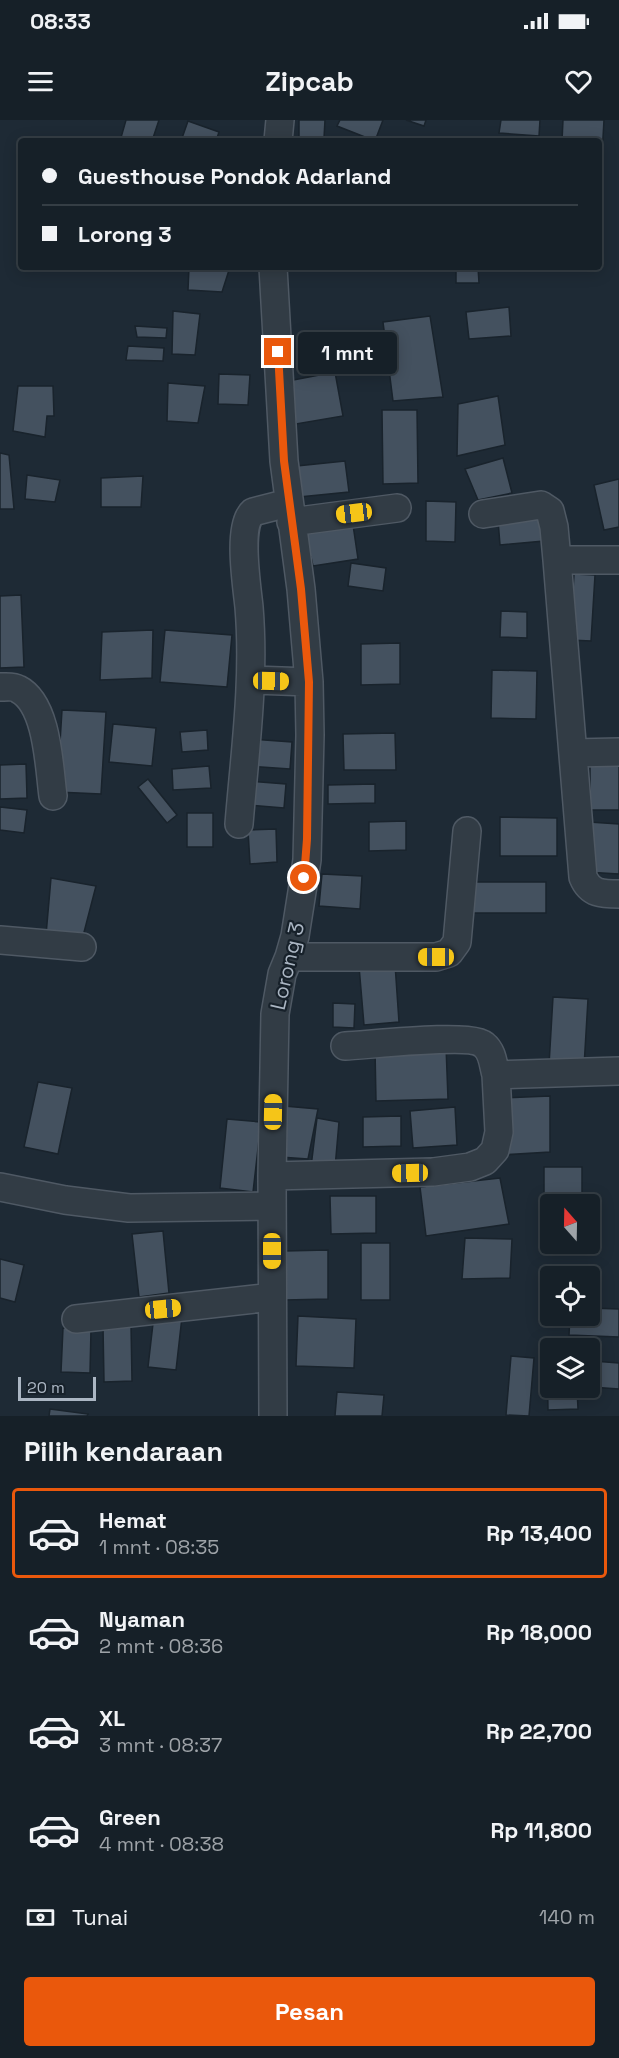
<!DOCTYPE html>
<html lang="id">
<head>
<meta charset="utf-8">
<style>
  :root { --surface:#162028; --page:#1f2830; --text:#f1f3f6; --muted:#9ea3a8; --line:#353e45; --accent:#ea580c }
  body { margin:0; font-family:"Space Grotesk",sans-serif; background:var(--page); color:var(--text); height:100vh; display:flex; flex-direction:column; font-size:22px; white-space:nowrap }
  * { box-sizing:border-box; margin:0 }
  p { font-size:20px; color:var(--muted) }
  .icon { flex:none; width:33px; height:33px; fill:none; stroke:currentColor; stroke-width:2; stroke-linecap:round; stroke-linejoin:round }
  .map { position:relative; height:1296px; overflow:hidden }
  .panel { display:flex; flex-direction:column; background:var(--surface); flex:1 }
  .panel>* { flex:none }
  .hud { position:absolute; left:18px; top:18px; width:584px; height:132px; border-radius:6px; box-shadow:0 3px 15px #0003,0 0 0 2px var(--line); display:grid; align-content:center; height:132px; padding:0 24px; background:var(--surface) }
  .needle { width:39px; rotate:340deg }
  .buttons { position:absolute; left:540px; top:1074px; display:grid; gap:12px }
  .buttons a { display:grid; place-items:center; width:60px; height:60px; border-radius:6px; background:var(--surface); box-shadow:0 3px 15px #0003,0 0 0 2px var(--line); font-size:30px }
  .scale { position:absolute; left:18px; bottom:15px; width:78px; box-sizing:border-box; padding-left:6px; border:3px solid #abb6c3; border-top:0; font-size:16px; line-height:21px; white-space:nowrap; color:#abb6c3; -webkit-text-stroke:4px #17212a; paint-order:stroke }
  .end { position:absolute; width:27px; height:27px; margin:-14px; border:8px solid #ea580c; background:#fff; box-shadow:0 0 0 3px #fff }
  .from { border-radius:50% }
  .bubble { position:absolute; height:42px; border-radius:6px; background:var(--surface); box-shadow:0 3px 15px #0003,0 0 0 2px var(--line); font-size:20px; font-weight:700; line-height:42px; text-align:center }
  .car { position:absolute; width:18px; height:36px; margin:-18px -9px; border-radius:8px; box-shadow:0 0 4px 2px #0007; background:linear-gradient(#f5c518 24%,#345 0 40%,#f5c518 0 76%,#345 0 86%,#f5c518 0) }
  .hud b { display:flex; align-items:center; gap:21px; height:57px; font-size:22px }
  .hud b+b { border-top:2px solid var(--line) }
  .hud i { width:15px; height:15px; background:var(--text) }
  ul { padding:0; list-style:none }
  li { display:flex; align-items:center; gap:18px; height:90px; margin:0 12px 9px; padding:0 12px; border:3px solid transparent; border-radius:6px }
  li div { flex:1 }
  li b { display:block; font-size:22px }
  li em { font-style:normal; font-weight:700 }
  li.selected { border-color:var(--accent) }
  li>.icon { width:54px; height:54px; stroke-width:1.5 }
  h2 { padding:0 24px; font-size:27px; line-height:72px }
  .pay { display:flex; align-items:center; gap:15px; height:66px; padding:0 24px; font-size:22px }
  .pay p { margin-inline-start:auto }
  .action { display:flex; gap:12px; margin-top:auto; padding:12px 24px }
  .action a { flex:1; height:69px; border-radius:6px; background:var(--accent); color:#fff; font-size:24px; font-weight:700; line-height:69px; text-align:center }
  .status { display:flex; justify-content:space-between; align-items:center; height:42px; padding:0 30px; background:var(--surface); direction:ltr }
  .status svg { height:16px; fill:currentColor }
  header { display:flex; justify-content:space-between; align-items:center; height:78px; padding:0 24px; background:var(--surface); font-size:27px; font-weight:700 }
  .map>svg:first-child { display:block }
  .building { fill:#44515f; stroke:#19232c; stroke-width:1.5 }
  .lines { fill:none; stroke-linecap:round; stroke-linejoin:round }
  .minor-casing { stroke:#4f5964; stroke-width:30 }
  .minor { stroke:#323c45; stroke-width:27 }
  .route { stroke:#ea580c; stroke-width:8 }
  .labels { text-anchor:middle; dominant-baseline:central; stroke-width:4.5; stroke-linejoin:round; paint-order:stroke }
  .street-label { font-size:21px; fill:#abb6c3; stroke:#17212a }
</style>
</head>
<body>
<div class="status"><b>08:33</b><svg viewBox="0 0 49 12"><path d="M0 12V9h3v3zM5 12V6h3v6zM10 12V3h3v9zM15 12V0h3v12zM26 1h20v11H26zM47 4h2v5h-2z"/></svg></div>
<header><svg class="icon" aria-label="menu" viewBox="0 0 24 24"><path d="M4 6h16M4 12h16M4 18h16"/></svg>Zipcab<svg class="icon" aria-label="heart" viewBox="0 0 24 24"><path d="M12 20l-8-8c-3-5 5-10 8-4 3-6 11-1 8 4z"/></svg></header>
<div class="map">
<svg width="619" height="1296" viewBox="0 0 619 1296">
  <rect width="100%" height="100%" fill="#1e2a35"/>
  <path class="building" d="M 126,0 L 159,0 L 152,21 L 120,21 Z
    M 299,0 L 325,0 L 324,18 L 299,17 Z
    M 340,0 L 383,0 L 375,21 L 337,6 Z
    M 406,0 L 426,0 L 424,6 Z
    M 501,0 L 540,0 L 539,16 L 499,13 Z
    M 563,0 L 604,0 L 602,35 L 598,34 L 598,21 L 562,21 Z
    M 188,1 L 219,12 L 216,21 L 181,21 Z
    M 189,147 L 230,147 L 222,172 L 188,170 Z
    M 456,147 L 478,147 L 479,163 L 456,163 Z
    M 509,187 L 511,216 L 469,219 L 466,192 Z
    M 173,191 L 200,194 L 195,235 L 172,234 Z
    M 430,196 L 443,277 L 393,281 L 383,202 Z
    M 135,206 L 167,208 L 166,218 L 137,217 Z
    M 128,226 L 164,228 L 163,241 L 126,240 Z
    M 335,252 L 343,296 L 296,304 L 288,261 Z
    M 219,254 L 250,255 L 248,285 L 218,284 Z
    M 168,263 L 205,266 L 198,303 L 167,301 Z
    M 18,266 L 53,266 L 54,296 L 47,296 L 45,317 L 13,311 Z
    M 498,276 L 505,325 L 457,336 L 458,284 Z
    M 382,290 L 417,290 L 418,363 L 383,364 Z
    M 0,333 L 9,335 L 14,389 L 0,389 Z
    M 503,338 L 512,373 L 478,380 L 465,349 Z
    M 345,341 L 349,372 L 289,378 L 287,347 Z
    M 27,355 L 60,360 L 55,382 L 25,379 Z
    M 143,356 L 141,387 L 101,387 L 101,358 Z
    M 619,359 L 619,407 L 604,410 L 594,365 Z
    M 426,381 L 456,382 L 455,422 L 426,421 Z
    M 542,395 L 544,421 L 500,425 L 498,400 Z
    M 352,398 L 358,439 L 313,446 L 311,437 L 303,438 L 298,406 Z
    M 351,443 L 386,448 L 383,471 L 348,466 Z
    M 574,454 L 595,455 L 591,521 L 570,520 Z
    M 21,475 L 24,547 L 0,548 L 0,476 Z
    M 501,491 L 527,492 L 527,518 L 500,517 Z
    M 153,510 L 152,558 L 100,560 L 102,512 Z
    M 165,510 L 232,515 L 227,567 L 160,562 Z
    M 400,523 L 400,564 L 361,565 L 361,524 Z
    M 492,550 L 537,551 L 536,599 L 491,598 Z
    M 62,590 L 106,592 L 101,674 L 57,672 Z
    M 113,604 L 156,608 L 152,646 L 109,642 Z
    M 207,610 L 208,630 L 182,632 L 180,612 Z
    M 395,613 L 396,650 L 344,650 L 343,614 Z
    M 249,619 L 292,622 L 290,649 L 246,646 Z
    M 26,644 L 27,678 L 0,679 L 0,645 Z
    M 590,644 L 619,644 L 619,690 L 590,690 Z
    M 209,646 L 211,668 L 173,670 L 172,649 Z
    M 148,659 L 177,695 L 167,703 L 138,667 Z
    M 249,661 L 286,664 L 284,688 L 247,685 Z
    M 375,664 L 375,683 L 328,684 L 328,665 Z
    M 0,687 L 27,690 L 24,713 L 0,710 Z
    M 187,693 L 213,693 L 213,727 L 187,727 Z
    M 500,697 L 557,698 L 557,736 L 500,736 Z
    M 406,701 L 406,730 L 369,731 L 369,702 Z
    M 589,702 L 619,704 L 619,754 L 586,752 Z
    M 276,709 L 277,742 L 250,744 L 248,710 Z
    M 322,754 L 362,756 L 360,789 L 319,786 Z
    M 51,758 L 96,766 L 82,820 L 46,815 Z
    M 473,762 L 546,762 L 546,793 L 473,793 Z
    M 395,844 L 399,902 L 364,905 L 359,846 Z
    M 553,877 L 588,879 L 584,947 L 549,945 Z
    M 333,883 L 355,884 L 354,908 L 333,907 Z
    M 446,926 L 448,979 L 376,981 L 375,929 Z
    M 38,962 L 72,968 L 58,1034 L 24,1027 Z
    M 550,976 L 550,1032 L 502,1035 L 500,978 Z
    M 284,986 L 318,989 L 308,1039 L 280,1037 Z
    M 455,987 L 457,1025 L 413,1028 L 410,991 Z
    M 401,996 L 401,1026 L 363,1027 L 363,997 Z
    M 317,998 L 339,1002 L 335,1048 L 311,1047 Z
    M 227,999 L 261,1002 L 253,1072 L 220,1068 Z
    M 544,1047 L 582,1047 L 582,1084 L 550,1084 L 550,1114 L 544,1114 Z
    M 500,1058 L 509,1104 L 426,1116 L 420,1067 Z
    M 330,1076 L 376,1076 L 376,1113 L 331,1114 Z
    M 163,1111 L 169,1173 L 139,1177 L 132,1114 Z
    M 465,1118 L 512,1119 L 510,1158 L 462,1159 Z
    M 361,1123 L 390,1123 L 390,1180 L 361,1180 Z
    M 328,1130 L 328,1179 L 285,1180 L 284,1131 Z
    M 0,1139 L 24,1145 L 15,1182 L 0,1178 Z
    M 590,1188 L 619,1189 L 619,1217 L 569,1215 L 570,1196 L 590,1196 Z
    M 154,1195 L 182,1197 L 176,1250 L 148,1247 Z
    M 298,1196 L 356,1199 L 354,1248 L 296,1246 Z
    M 131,1205 L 132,1261 L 104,1262 L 103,1206 Z
    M 63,1208 L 91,1209 L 90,1253 L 61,1252 Z
    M 511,1236 L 534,1238 L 529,1296 L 506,1295 Z
    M 547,1236 L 550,1236 L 550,1268 L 577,1268 L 578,1289 L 548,1290 Z
    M 593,1241 L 619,1243 L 619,1269 L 591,1267 Z
    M 337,1272 L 384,1275 L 382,1296 L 335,1296 Z
    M 50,1289 L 88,1294 L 87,1296 L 49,1296 Z"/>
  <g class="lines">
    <g class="minor-casing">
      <path id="minor" d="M 278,21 L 280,0
        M 483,394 L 541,385 L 550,391 L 554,407 L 557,440 L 583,757 C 590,774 602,774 619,774
        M 291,402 L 397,388
        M 557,440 L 619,440
        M 252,560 L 309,562
        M 0,567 C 6,567 13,566 18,569 C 48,584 49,647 53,676
        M 573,633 L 619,632
        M 239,704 C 245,631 255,559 249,487 C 247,467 237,405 253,392 L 288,383
        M 0,820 L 82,827
        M 289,837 L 436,837 L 449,833 L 457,822 L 467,711
        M 345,926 C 369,925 470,913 484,925 C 493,932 493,945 496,955
        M 272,1056 L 433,1052 L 470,1047 L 485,1041 L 495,1030 L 499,1012 L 496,955 L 619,951
        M 0,1067 L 65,1080 L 129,1088 L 272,1086
        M 76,1199 L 272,1177
        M 273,1296 L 272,1056 L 275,894 L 282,854 L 289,837 L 295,816 L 307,740 L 310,615 L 309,562 L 301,469 L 284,341 L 273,147"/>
    </g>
    <use href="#minor" class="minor"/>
  </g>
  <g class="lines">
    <path class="route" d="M 278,232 L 284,341 L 301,469 L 309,562 L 307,719 L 304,758"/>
  </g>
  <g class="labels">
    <g class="street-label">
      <text transform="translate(287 846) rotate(-77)">Lorong 3</text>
    </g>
  </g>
</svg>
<div class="buttons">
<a><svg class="needle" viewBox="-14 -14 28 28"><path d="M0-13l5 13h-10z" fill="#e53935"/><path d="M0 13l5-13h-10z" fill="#9ea3a8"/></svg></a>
<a><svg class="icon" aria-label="locate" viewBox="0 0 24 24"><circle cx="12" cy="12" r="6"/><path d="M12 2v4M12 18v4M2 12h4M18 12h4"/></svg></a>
<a><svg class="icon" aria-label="layers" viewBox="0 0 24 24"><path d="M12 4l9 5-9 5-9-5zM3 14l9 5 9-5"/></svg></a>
</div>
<div class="scale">20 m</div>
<i class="end from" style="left:304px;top:758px"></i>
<i class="end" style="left:278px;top:232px"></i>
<div class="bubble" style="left:298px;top:212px;width:99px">1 mnt</div>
<i class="car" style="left:354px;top:393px;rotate:263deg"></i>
<i class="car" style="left:271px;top:561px;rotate:91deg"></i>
<i class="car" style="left:436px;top:837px;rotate:270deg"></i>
<i class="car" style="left:273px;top:992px;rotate:1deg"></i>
<i class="car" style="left:410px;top:1053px;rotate:269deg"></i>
<i class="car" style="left:272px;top:1131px;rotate:180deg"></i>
<i class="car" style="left:163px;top:1189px;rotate:84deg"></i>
<div class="hud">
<b><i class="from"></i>Guesthouse Pondok Adarland</b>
<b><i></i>Lorong 3</b>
</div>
</div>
<section class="panel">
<h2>Pilih kendaraan</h2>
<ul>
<li class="selected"><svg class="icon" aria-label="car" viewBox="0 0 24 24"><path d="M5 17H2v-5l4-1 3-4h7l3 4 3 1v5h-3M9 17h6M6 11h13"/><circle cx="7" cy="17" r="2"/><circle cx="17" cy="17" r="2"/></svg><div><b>Hemat</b><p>1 mnt · 08:35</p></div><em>Rp 13,400</em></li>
<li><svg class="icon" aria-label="car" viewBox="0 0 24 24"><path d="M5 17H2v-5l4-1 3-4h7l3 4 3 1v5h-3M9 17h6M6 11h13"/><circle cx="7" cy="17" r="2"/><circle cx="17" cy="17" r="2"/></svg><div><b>Nyaman</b><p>2 mnt · 08:36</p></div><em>Rp 18,000</em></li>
<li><svg class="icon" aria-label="car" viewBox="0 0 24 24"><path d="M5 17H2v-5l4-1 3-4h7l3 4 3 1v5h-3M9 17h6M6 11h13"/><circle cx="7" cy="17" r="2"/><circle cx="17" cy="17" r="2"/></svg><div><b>XL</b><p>3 mnt · 08:37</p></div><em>Rp 22,700</em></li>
<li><svg class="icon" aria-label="car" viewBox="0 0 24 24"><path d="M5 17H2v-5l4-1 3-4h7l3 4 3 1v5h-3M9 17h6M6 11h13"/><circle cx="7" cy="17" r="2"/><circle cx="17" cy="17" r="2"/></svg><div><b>Green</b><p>4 mnt · 08:38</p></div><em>Rp 11,800</em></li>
</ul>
<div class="pay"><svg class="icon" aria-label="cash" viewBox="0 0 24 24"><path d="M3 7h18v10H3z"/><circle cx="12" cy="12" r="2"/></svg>Tunai<p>140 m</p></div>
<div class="action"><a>Pesan</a></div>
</section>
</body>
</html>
